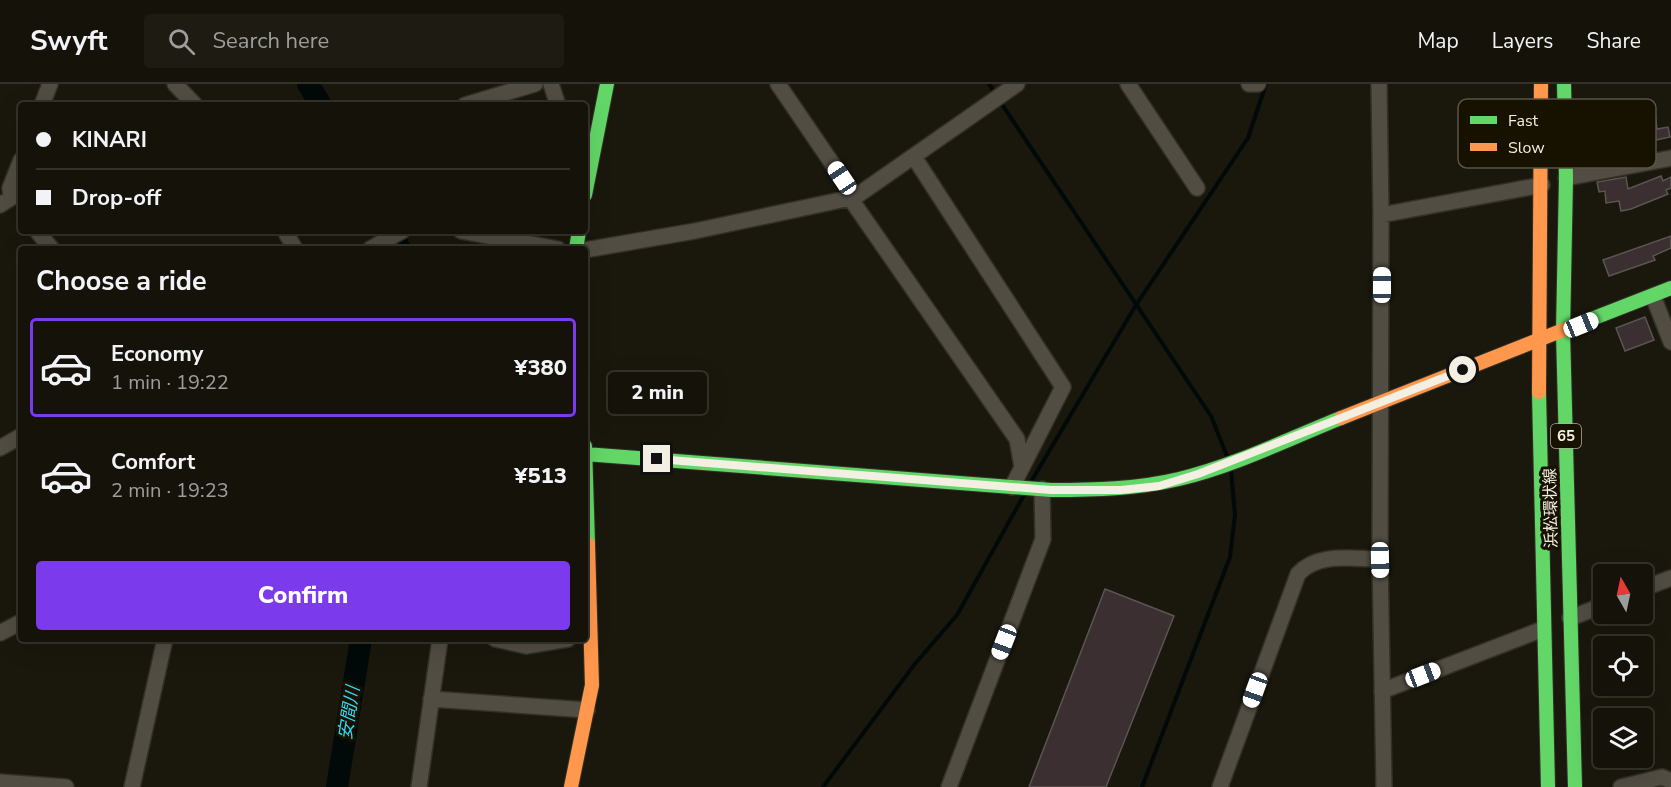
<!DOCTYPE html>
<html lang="en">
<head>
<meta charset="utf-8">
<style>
  :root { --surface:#141209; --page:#1d1b12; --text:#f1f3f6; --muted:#9d9e9c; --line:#33322a; --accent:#7c3aed }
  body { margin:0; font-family:"Nunito Sans","Noto Sans JP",sans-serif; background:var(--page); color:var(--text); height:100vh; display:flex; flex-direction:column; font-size:22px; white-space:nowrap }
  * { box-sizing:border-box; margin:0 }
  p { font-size:20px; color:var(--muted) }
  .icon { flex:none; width:33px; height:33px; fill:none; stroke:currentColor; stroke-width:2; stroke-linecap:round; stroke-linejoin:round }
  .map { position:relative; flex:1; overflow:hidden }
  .panel { position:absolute; left:18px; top:162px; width:570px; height:396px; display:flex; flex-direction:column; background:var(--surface); border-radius:6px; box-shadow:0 6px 24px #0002,0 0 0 2px var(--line) }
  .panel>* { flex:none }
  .guide { position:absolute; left:18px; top:18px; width:570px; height:132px; border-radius:6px; box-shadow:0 6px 24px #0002,0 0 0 2px var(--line); display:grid; align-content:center; height:132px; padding:0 18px; background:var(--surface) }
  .needle { width:39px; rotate:351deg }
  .buttons { position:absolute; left:1593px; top:480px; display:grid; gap:12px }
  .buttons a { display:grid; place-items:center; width:60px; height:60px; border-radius:6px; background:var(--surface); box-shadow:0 6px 24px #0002,0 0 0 2px var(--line); font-size:30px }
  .end { position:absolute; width:27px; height:27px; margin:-14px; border:8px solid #f3f0e3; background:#111; box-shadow:0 0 0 3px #111 }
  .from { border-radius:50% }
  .bubble { position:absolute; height:42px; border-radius:6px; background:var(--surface); box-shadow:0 6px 24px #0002,0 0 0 2px var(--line); font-size:20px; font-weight:800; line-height:42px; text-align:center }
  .car { position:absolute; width:18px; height:36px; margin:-18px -9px; border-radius:8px; box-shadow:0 0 4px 2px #0007; background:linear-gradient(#fff 24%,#345 0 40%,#fff 0 76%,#345 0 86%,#fff 0) }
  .guide b { display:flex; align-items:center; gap:21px; height:57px; font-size:22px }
  .guide b+b { border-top:2px solid var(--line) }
  .guide i { width:15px; height:15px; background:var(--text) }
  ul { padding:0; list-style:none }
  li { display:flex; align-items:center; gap:18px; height:99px; margin:0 12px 9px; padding:0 6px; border:3px solid transparent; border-radius:6px }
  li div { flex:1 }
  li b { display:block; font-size:22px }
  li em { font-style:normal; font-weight:800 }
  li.selected { border-color:var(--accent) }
  li>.icon { width:54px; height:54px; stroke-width:1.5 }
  h2 { padding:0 18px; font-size:27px; line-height:72px }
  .button { display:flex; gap:12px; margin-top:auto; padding:12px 18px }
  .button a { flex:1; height:69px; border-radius:6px; background:var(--accent); color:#fff; font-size:24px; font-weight:800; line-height:69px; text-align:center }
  header { display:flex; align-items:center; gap:36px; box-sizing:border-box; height:84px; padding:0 30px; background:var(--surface); border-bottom:2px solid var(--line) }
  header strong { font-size:28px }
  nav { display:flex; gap:33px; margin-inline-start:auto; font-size:21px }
  .search { width:420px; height:54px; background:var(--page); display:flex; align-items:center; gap:15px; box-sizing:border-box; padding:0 21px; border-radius:6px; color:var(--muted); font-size:22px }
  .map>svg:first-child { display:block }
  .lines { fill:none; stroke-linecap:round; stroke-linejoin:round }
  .stream { stroke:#020909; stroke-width:4 }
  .river { stroke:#020909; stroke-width:22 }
  .building { fill:#3b2f31; stroke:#5a5552; stroke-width:1.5 }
  .street-casing { stroke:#333127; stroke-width:18 }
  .fast-casing { stroke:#333127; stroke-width:16 }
  .slow-casing { stroke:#333127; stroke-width:16 }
  .street { stroke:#524d43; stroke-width:15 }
  .fast { stroke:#63d668; stroke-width:14 }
  .slow { stroke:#ff974d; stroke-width:14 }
  .route { stroke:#f3f0e3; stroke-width:8 }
  .labels { text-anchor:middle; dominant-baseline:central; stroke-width:6; stroke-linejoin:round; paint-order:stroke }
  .shield { fill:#171100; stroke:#b1ad9f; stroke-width:1.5 }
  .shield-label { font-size:15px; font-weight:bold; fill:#f3f0e3 }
  .street-label { font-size:16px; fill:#f3f0e3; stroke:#171100 }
  .water-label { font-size:18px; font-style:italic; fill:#31d7f4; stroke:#171100 }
  .key { fill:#171100; stroke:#595444; stroke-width:1.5 }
  .key-label { font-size:16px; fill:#f3f0e3 }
</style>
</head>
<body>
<header>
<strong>Swyft</strong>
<div class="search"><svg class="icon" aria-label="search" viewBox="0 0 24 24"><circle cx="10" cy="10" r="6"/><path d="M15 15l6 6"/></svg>Search here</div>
<nav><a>Map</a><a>Layers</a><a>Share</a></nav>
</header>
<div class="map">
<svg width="1671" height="703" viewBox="0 0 1671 703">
  <rect width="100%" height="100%" fill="#1a180c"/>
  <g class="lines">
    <path class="stream" d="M 989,0 L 995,9
      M 999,16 L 1211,332 L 1227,372
      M 1032,396 L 1136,221 L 1248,54 L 1266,0
      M 823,703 L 914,581 L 957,531 L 1024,411
      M 1142,703 L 1230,473 L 1235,431 L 1231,386"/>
    <path class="river" d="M 308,0 L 321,21
      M 391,147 L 400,165
      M 337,703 L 361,555"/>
  </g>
  <path class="building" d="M 1655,29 L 1657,45 L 1668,43 L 1670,53 L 1647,58 L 1647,53 L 1634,55 L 1630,34 Z
    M 1661,92 L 1663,97 L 1671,93 L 1671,104 L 1666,106 L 1668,110 L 1631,125 L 1621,127 L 1619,117 L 1606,119 L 1605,107 L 1599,108 L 1597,98 L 1626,93 L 1628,105 Z
    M 1671,152 L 1671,164 L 1653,172 L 1655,176 L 1609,192 L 1603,176 Z
    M 1645,233 L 1654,256 L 1625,267 L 1616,244 Z
    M 1105,505 L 1174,532 L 1106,703 L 1029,703 Z"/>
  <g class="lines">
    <g class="street-casing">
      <path id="street" d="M 175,0 L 195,21
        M 551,0 L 558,21
        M 778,0 L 855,113
        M 1128,0 L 1197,104
        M 1249,0 L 1258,0
        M 1379,0 L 1381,131
        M 42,21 L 50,0
        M 465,21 L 535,0
        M 914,73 L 1063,303 L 1012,403
        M 1566,94 L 1671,74
        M 850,114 L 1017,355 L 1022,383
        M 0,121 L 11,114 L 10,104 L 21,76
        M 37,147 L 52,165
        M 285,147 L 295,165
        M 461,147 L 558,165
        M 370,165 L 402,147
        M 585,166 L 695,147 L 855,113 L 1017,0
        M 1653,212 L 1671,258
        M 0,364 L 21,352
        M 1642,505 L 1671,494
        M 1570,534 L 1604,521
        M 0,549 L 21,538
        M 495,555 L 526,562 L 568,555
        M 1382,607 L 1543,545
        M 431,615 L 587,626
        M 0,698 L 66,703
        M 132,703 L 165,555
        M 419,703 L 440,555
        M 949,703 L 1043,455 L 1042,405
        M 1220,703 L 1298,490 C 1318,468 1352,475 1380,475
        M 1384,703 L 1380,475 L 1381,131 L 1542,101
        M 1621,703 L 1662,693 L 1671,697"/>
    </g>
    <g class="fast-casing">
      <path id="fast" d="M 1564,0 L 1566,94 L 1563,248 L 1575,703
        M 585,111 L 607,0
        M 576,165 L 579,147
        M 1571,243 L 1671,204
        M 1539,308 L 1548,703
        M 585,362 L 588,460
        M 585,370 L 1051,406 C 1094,406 1137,405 1179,395 C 1234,382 1288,355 1341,334"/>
    </g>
    <g class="slow-casing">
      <path id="slow" d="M 1539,308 L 1541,0
        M 1341,334 L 1571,243
        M 571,703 L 592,601 L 588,460"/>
    </g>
    <use href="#street" class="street"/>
    <use href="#fast" class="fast"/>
    <use href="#slow" class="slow"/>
  </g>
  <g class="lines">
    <path class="route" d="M 657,375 L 1051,406 L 1121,406 L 1159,402 L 1198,390 L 1463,286"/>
  </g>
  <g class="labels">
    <rect class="shield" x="1551" y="340" width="30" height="24" rx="4.5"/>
    <g class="shield-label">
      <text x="1566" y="352">65</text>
    </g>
    <g class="street-label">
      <text transform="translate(1551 424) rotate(-91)">浜松環状線</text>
    </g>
    <g class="water-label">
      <text transform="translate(349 629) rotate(-81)">安間川</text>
    </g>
  </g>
  <rect x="1458" y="15" width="198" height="69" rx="9" class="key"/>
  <rect x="1470" y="32" width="27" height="8" fill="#63d668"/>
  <rect x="1470" y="59" width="27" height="8" fill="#ff974d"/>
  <g class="key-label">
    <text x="1508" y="42">Fast</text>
    <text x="1508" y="69">Slow</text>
  </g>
</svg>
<div class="buttons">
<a><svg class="needle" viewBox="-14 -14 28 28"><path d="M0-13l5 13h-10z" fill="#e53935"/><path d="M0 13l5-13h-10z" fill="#9d9e9c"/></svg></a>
<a><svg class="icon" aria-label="locate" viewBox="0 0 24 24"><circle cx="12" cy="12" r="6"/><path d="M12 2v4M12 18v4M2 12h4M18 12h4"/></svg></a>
<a><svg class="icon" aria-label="layers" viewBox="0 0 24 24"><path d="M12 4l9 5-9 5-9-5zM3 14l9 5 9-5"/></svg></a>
</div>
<i class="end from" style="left:1463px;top:286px"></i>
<i class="end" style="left:657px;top:375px"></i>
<div class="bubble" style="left:608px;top:288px;width:99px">2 min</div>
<i class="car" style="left:842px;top:94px;rotate:326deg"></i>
<i class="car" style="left:1382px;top:201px;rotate:0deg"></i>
<i class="car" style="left:1581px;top:241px;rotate:68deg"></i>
<i class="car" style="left:1380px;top:476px;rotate:179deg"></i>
<i class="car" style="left:1004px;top:558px;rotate:201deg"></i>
<i class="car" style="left:1423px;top:591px;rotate:69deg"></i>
<i class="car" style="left:1255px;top:606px;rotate:200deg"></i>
<div class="guide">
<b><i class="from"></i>KINARI</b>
<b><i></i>Drop-off</b>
</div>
<section class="panel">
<h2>Choose a ride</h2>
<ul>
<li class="selected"><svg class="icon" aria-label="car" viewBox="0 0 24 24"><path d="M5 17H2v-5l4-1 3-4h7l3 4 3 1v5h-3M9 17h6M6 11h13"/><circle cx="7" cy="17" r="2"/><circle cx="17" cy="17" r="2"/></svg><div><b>Economy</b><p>1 min · 19:22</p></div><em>¥380</em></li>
<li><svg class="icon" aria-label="car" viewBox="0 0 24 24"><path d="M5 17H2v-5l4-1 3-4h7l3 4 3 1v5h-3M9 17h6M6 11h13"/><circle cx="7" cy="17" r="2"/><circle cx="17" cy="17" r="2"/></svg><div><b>Comfort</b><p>2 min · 19:23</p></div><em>¥513</em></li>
</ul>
<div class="button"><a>Confirm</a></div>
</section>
</div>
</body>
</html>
